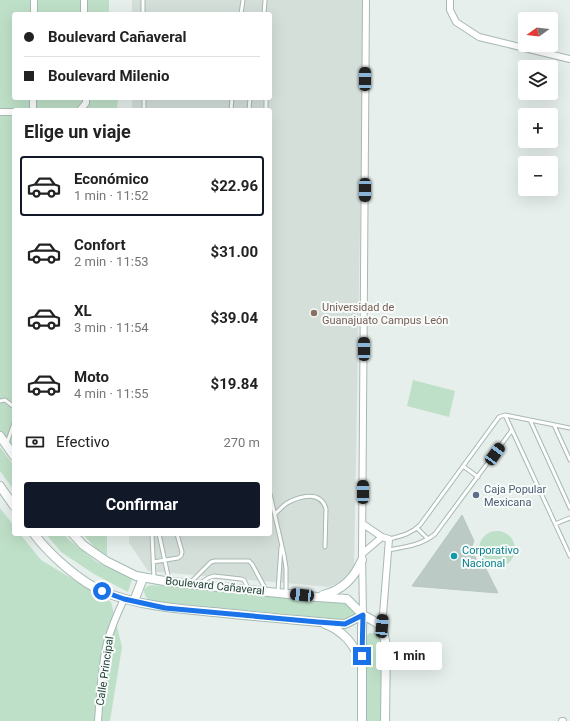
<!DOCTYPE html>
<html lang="es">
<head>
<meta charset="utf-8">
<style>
  :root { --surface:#fff; --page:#f6f6f6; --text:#222; --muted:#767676; --line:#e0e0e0; --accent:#111827 }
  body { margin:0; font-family:Roboto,sans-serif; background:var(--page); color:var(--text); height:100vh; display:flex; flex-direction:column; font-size:15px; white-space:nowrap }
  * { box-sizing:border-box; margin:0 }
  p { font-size:13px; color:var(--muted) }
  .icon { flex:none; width:22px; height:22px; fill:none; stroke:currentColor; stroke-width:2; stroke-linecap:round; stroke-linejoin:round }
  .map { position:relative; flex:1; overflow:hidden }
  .sheet { position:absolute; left:12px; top:108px; width:260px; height:428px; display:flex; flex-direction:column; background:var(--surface); border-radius:4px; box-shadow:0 4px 16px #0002 }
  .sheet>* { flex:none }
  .hud { position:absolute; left:12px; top:12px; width:260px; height:88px; border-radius:4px; box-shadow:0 4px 16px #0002; display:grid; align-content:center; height:88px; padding:0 12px; background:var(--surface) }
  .needle { width:26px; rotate:255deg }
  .controls { position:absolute; left:518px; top:12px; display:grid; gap:8px }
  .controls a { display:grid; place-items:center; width:40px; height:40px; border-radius:4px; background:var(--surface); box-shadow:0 4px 16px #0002; font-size:20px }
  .end { position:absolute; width:18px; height:18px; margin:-9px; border:5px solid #1a73e8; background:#fff; box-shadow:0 0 0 2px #fff }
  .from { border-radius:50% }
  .bubble { position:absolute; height:28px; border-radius:4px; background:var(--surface); box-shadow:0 4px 16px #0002; font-size:13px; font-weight:700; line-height:28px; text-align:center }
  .car { position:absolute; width:12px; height:24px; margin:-12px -6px; border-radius:5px; box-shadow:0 0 3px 1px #0007; background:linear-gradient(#222 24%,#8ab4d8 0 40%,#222 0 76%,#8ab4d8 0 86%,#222 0) }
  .hud b { display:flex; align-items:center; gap:14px; height:38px; font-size:15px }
  .hud b+b { border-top:1px solid var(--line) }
  .hud i { width:10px; height:10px; background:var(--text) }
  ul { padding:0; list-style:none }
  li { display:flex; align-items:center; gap:12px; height:60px; margin:0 8px 6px; padding:0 4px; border:2px solid transparent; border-radius:4px }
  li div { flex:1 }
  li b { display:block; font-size:15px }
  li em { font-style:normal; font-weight:700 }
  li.on { border-color:var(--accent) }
  li>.icon { width:36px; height:36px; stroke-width:1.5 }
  h2 { padding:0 12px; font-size:18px; line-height:48px }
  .pay { display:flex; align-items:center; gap:10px; height:44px; padding:0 12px; font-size:15px }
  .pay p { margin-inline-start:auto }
  .primary-button { display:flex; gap:8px; margin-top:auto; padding:8px 12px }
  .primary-button a { flex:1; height:46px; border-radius:4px; background:var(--accent); color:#fff; font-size:16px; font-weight:700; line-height:46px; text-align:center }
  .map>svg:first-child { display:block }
  .built { fill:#d4dfda }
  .green { fill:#bfe0c8 }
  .building { fill:#bbcac4; stroke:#b8c9c2 }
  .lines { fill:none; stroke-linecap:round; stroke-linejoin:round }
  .lane-casing { stroke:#a8b8b2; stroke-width:5 }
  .street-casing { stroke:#a8b8b2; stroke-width:8 }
  .secondary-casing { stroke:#a4bbb3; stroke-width:10 }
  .lane { stroke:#fff; stroke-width:3 }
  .street { stroke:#fff; stroke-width:6 }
  .secondary { stroke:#fff; stroke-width:8 }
  .route { stroke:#1a73e8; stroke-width:5 }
  .education-dot { fill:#8d6e63; stroke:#f7fbf9; stroke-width:1.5 }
  .service-dot { fill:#5c6f8a; stroke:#f7fbf9; stroke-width:1.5 }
  .culture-dot { fill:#0f9aa8; stroke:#f7fbf9; stroke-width:1.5 }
  .labels { text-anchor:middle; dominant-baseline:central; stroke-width:4; stroke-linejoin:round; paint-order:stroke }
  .education-label { font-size:11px; fill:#785e54; stroke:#f7fbf9; text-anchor:start }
  .service-label { font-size:11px; fill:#4e5e75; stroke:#f7fbf9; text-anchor:start }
  .culture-label { font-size:11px; fill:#0d838f; stroke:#f7fbf9; text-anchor:start }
  .street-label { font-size:11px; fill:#24423a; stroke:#f7fbf9 }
</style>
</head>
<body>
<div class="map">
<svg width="570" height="721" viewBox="0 0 570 721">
  <rect width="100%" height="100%" fill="#e6efeb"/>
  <path class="built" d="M 132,0 L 364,0 L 354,569 L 341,582 L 329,587 L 148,571 L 129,543 L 129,534 L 270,534 L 270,110 L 132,110 L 132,98 L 270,98 L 270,14 L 132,14 Z"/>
  <path class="green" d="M 0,0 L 109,0 L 109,14 L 14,14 L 14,98 L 118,98 L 117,110 L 14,110 L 14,456 L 0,440 Z
    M 413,380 L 455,391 L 449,417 L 407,406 Z
    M 0,447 L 14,466 L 14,490 L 0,471 Z
    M 0,508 L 14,526 L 14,534 L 20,534 L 41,560 L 111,602 L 122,647 L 110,721 L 0,721 Z
    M479 549a18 18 0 1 1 36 0a18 18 0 1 1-36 0Z
    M 46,534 L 64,534 L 68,539 L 97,562 L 132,579 L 128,592 L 94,574 L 61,552 Z
    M 83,534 L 107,534 L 107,561 Z
    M 152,585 L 349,604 L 355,608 L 355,615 L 348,620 L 151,601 C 146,598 144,595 144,589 L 148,586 Z
    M 370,633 L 377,633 L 381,637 L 381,721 L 365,721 L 365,641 L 367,635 Z"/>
  <path class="building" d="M 462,515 L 474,541 L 472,546 L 473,552 L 476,559 L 481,564 L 485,567 L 498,593 L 412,586 Z"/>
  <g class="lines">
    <g class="lane-casing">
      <path id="lane" d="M 143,0 L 143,14
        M 241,14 L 243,0
        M 264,14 L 265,0
        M 144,98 L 144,110
        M 231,110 L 232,98
        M 249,110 L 250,98
        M 266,110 L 266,98
        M 0,401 L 5,400 L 14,407
        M 505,415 L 570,556
        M 530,420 L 570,508
        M 554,425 L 570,460
        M 7,443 L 14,423
        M 463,466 L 478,477
        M 270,494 L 284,555 L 286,568 L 286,593
        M 275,514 C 279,510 283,506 287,503 C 300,496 321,490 326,509 L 325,547
        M 555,524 L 570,518
        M 417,528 L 428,539
        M 152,534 L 154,578
        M 159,534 L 169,580
        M 389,539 C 401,536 411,534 420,525 L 499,417 L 505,415 L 570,428
        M 388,550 C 405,547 422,545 435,534 L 512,430
        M 153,562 L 178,558 L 181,556 L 182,552 L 177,534
        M 191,582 L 211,562 L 215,561 L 249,561 L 252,564 L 266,590
        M 201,583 L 208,578 L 214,576 L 241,579 L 244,580 L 248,588
        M 278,591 L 281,547"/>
    </g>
    <g class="street-casing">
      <path id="street" d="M 84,0 L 84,14
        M 450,0 L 450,10 L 456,22 L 479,37 L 570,59
        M 34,14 L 34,0
        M 33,110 L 33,98
        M 80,110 L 86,103 L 86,98
        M 0,112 L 14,112
        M 363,524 L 382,537 L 389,539 L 382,627
        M 362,554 L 382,537
        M 363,615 L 362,554 L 366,0
        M 98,721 C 100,695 101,668 107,643 C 111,628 117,614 124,599
        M 562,721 L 563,721"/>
    </g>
    <g class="secondary-casing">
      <path id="secondary" d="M 0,436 L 14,456
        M 0,486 L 14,506
        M 34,534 C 50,555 80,582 104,592 C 142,607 183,609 224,613 C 264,617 304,621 345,624 L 363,615
        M 73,534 L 83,545 L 106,561 L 136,576 L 170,582 L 317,597 L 347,599 L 363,615 L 374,621 L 382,627 L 386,645 L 385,721
        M 323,595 C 343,590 354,578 362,560
        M 134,601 L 143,578
        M 325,624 C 342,630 356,645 360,663
        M 362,721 L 362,627 L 363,615"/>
    </g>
    <use href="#lane" class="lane"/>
    <use href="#street" class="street"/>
    <use href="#secondary" class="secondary"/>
  </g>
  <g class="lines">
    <path class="route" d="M 102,591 L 124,599 L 165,608 L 318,622 L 345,624 L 363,615 L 362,656"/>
  </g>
  <circle class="education-dot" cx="314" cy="313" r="4"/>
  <circle class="service-dot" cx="476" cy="495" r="4"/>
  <circle class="culture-dot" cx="454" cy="556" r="4"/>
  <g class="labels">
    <g class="education-label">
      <text x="322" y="307">Universidad de<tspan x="322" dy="13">Guanajuato Campus León</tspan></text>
    </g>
    <g class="service-label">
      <text x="484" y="489">Caja Popular<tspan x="484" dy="13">Mexicana</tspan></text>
    </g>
    <g class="culture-label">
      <text x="462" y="550">Corporativo<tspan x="462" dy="13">Nacional</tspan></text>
    </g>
    <g class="street-label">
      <text transform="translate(215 586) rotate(6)">Boulevard Cañaveral</text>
      <text transform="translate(105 671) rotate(-82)">Calle Principal</text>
    </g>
  </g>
</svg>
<div class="controls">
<a><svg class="needle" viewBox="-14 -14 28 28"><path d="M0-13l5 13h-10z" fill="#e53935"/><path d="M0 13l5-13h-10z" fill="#767676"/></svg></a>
<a><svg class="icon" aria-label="layers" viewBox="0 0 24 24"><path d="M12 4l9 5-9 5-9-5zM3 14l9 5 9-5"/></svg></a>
<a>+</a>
<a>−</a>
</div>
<i class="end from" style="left:102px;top:591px"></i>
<i class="end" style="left:362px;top:656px"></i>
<div class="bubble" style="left:376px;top:642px;width:66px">1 min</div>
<i class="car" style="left:365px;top:79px;rotate:0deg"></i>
<i class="car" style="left:365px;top:190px;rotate:180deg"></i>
<i class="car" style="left:364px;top:349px;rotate:0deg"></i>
<i class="car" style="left:495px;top:454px;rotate:36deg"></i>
<i class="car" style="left:363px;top:492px;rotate:0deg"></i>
<i class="car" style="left:302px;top:595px;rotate:276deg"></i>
<i class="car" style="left:382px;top:626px;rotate:5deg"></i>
<div class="hud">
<b><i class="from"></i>Boulevard Cañaveral</b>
<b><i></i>Boulevard Milenio</b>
</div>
<section class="sheet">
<h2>Elige un viaje</h2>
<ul>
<li class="on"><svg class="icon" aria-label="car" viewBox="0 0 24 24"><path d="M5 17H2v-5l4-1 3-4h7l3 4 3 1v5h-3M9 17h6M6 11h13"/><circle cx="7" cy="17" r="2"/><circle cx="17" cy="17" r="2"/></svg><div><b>Económico</b><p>1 min · 11:52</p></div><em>$22.96</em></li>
<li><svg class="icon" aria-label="car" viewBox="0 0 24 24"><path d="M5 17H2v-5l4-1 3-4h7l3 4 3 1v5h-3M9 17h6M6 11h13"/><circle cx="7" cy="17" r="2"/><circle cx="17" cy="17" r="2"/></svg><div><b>Confort</b><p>2 min · 11:53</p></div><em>$31.00</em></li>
<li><svg class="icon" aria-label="car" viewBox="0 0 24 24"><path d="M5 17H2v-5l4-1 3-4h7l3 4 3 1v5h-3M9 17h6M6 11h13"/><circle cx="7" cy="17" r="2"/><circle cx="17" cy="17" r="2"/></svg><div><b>XL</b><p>3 min · 11:54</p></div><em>$39.04</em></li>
<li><svg class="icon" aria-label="car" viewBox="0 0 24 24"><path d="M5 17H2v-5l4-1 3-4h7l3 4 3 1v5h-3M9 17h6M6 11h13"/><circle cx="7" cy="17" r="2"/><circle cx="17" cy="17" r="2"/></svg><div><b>Moto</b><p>4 min · 11:55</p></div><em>$19.84</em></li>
</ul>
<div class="pay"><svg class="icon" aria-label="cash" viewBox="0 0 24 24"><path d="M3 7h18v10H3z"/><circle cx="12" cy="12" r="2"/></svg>Efectivo<p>270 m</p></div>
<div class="primary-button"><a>Confirmar</a></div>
</section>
</div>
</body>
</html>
